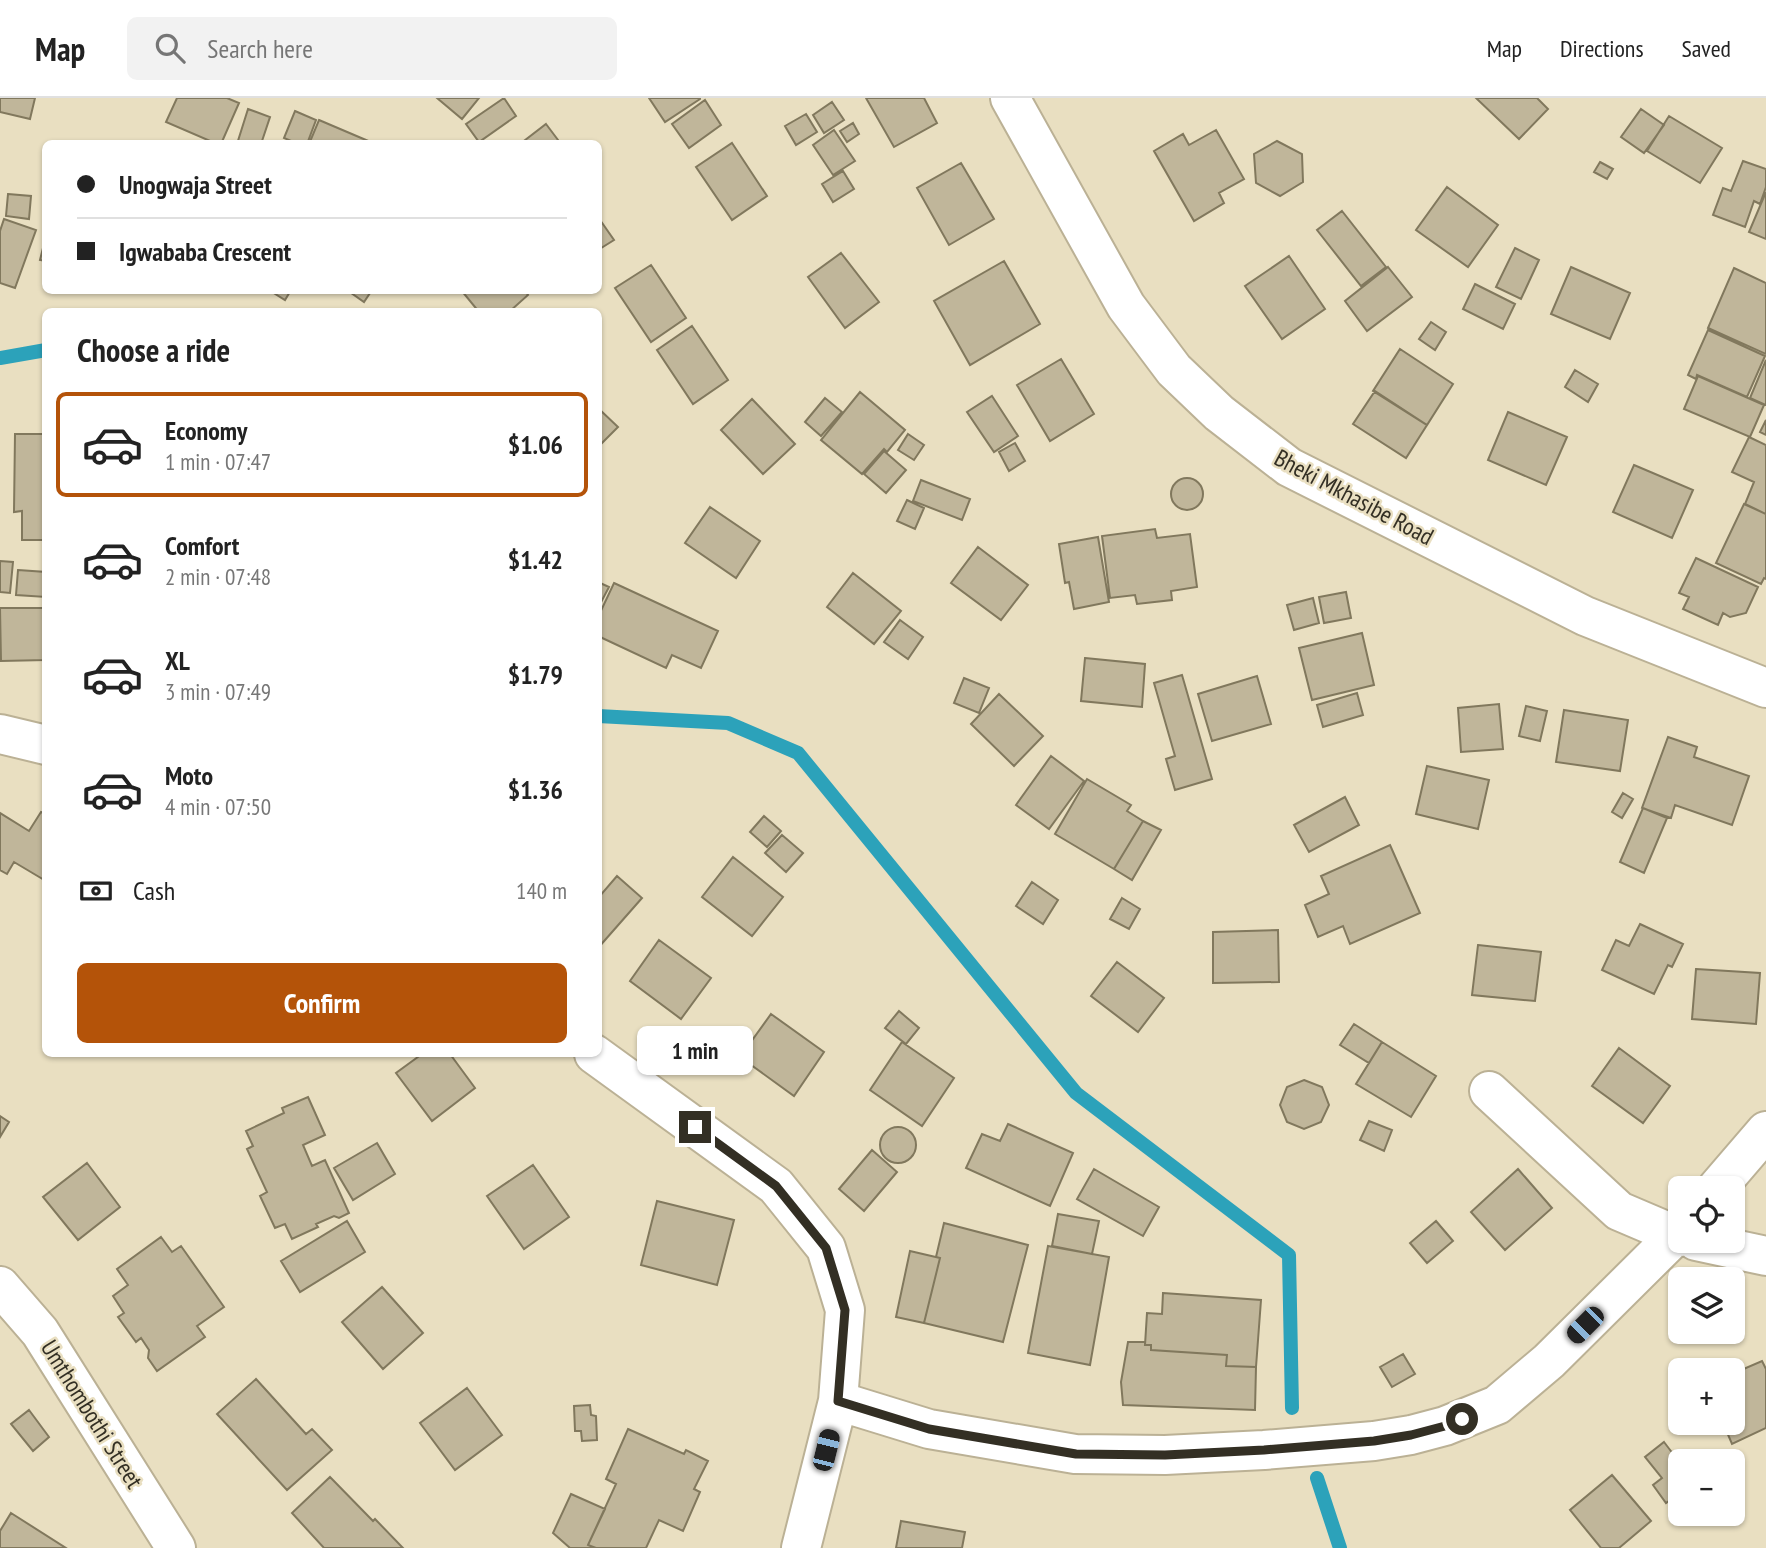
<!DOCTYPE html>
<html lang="en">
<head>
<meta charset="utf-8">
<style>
  :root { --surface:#fff; --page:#f2f2f2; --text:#222; --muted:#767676; --line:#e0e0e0; --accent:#b45309 }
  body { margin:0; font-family:"PT Sans Narrow",sans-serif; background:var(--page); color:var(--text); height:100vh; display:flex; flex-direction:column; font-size:26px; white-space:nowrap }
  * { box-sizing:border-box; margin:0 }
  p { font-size:23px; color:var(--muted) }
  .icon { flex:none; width:38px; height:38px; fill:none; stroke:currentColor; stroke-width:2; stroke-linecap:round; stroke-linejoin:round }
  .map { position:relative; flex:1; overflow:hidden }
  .panel { position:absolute; left:42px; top:210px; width:560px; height:749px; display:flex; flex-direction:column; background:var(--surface); border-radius:10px; box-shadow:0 2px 5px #0004 }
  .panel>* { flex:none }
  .hud { position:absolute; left:42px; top:42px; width:560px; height:154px; border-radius:10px; box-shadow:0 2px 5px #0004; display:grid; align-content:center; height:154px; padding:0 35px; background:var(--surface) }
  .fabs { position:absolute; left:1668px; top:1078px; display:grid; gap:14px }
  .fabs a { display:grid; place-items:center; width:77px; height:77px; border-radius:10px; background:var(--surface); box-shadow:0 2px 5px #0004; font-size:35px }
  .end { position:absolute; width:32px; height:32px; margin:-16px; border:9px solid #332f24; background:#fff; box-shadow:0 0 0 4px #fff }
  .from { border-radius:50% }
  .bubble { position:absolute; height:49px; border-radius:10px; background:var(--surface); box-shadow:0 2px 5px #0004; font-size:23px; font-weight:800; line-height:49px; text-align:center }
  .car { position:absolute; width:21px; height:42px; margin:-21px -10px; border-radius:9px; box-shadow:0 0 5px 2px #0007; background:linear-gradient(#222 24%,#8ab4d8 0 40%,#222 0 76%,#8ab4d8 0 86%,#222 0) }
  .hud b { display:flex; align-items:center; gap:24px; height:66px; font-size:26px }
  .hud b+b { border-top:2px solid var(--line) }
  .hud i { width:18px; height:18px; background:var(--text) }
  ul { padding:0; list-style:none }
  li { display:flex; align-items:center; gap:21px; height:105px; margin:0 14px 10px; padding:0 21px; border:4px solid transparent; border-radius:10px }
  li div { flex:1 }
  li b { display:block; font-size:26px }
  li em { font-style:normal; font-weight:800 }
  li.current { border-color:var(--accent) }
  li>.icon { width:63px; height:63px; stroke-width:1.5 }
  h2 { padding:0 35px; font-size:32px; line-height:84px }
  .pay { display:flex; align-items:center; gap:18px; height:77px; padding:0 35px; font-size:26px }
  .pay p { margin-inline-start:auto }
  .action { display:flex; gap:14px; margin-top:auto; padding:14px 35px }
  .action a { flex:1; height:80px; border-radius:10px; background:var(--accent); color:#fff; font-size:28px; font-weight:800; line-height:80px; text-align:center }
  header { display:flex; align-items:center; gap:42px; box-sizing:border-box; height:98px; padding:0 35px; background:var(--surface); border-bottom:2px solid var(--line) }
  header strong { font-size:33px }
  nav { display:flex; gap:38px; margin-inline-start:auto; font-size:24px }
  .search { width:490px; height:63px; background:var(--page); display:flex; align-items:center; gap:18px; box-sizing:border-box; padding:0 24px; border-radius:10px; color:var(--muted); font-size:26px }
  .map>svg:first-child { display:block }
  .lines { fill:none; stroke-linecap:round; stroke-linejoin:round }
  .stream { stroke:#2ca2ba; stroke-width:14 }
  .building { fill:#c0b69a; stroke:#81785d; stroke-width:2 }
  .minor-casing { stroke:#bbb195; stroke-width:42 }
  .minor { stroke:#fff; stroke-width:38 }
  .route { stroke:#332f24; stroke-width:9 }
  .labels { text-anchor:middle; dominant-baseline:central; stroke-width:5; stroke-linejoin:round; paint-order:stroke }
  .street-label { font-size:24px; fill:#332f24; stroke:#e9dfc1 }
</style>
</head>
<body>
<header>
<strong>Map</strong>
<div class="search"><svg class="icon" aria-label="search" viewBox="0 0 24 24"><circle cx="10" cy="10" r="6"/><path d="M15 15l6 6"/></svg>Search here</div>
<nav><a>Map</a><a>Directions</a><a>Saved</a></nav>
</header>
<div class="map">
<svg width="1766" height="1450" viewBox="0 0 1766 1450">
  <rect width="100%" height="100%" fill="#e9dfc1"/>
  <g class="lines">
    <path class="stream" d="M 0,260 L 46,252
      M 598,618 L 728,625 L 798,655 L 1076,995 L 1289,1157 L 1292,1310
      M 1317,1380 L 1340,1450"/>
  </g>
  <path class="building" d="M 0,0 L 35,0 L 30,21 L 0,14 Z
    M 177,0 L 227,0 L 239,5 L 221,46 L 217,46 L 166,24 Z
    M 437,0 L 479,0 L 462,21 Z
    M 504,0 L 516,18 L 479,44 L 466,26 Z
    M 649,0 L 700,0 L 700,1 L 665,24 Z
    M 866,0 L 924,0 L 937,25 L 894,49 Z
    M 1476,0 L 1537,0 L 1548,11 L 1519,41 Z
    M 705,2 L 721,27 L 689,50 L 672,26 Z
    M 832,4 L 844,22 L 824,35 L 813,17 Z
    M 248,11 L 270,19 L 261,46 L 237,46 Z
    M 1641,11 L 1664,27 L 1644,55 L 1621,39 Z
    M 295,13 L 316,22 L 307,46 L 298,46 L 284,40 Z
    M 806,16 L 817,34 L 796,47 L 785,28 Z
    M 1669,18 L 1722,50 L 1700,85 L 1647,53 Z
    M 319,22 L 373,45 L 373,46 L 309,46 Z
    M 853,25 L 859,36 L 847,44 L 840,33 Z
    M 546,26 L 561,46 L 520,46 Z
    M 834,32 L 855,63 L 833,77 L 813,47 Z
    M 1216,32 L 1244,81 L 1219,95 L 1224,105 L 1194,123 L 1154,53 L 1183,36 L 1189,47 Z
    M 1277,43 L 1302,56 L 1303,84 L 1280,98 L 1256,85 L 1254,56 Z
    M 732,45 L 767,98 L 732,122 L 696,69 Z
    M 1743,63 L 1766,71 L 1766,89 L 1760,106 L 1754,103 L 1745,129 L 1713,117 L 1723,90 L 1731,93 Z
    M 1600,64 L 1613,71 L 1607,81 L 1594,74 Z
    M 961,65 L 994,121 L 949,147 L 917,90 Z
    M 843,73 L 854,91 L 833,104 L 822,86 Z
    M 1447,89 L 1498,127 L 1468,169 L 1416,132 Z
    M 1766,94 L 1766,141 L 1749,134 Z
    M 8,96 L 31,98 L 29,121 L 6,118 Z
    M 1342,113 L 1386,169 L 1361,188 L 1317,132 Z
    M 598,119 L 614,142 L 598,152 Z
    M 4,121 L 36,132 L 15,190 L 0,185 L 0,133 Z
    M 46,138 L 46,163 L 40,162 Z
    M 1515,150 L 1539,162 L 1521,201 L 1496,189 Z
    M 841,155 L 879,204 L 845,230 L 808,179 Z
    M 1289,158 L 1325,211 L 1282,241 L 1245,188 Z
    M 1004,163 L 1040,226 L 970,267 L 934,203 Z
    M 651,167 L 686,220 L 651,244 L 615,190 Z
    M 1388,169 L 1412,199 L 1367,233 L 1345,203 Z
    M 1571,169 L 1630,195 L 1610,241 L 1551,216 Z
    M 1734,170 L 1766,185 L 1766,256 L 1708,230 Z
    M 1475,186 L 1515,206 L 1503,231 L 1463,211 Z
    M 269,192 L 291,192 L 285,202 Z
    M 347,192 L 372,192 L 364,204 Z
    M 461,192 L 524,192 L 528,197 L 509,214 L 479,214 Z
    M 1431,224 L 1446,234 L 1435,252 L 1419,241 Z
    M 692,228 L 728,282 L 693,306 L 657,252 Z
    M 1708,232 L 1765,258 L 1747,299 L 1697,277 L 1696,281 L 1688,277 Z
    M 1400,251 L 1453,286 L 1427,327 L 1373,293 Z
    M 1061,261 L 1094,316 L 1050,343 L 1017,287 Z
    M 1766,262 L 1766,307 L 1750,300 Z
    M 1575,272 L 1598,286 L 1588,304 L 1565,289 Z
    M 1698,278 L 1764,307 L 1750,339 L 1684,311 Z
    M 1375,293 L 1427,327 L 1406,360 L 1353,326 Z
    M 860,294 L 905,332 L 887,354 L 884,351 L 862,376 L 821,342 Z
    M 992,298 L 1018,338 L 994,354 L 967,314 Z
    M 825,300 L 842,314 L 821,338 L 805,324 Z
    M 752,301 L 795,346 L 763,376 L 721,332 Z
    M 598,310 L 618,329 L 598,349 Z
    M 1508,314 L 1567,339 L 1546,387 L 1488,362 Z
    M 1766,322 L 1766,337 L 1760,334 Z
    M 15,336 L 46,336 L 46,442 L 22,442 L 22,413 L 14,414 Z
    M 908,336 L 924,347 L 914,362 L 898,352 Z
    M 1749,339 L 1766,347 L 1766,416 L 1745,406 L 1754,384 L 1732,374 Z
    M 1015,345 L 1025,363 L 1009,373 L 999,354 Z
    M 884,353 L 906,372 L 886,395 L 864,376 Z
    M 1634,367 L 1693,392 L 1672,440 L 1613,414 Z
    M1171 396a16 16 0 1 1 32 0a16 16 0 1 1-32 0Z
    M 921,382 L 970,401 L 962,422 L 913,403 Z
    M 907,402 L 924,410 L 915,431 L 897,423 Z
    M 1744,406 L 1766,416 L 1766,481 L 1764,480 L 1761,486 L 1716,465 Z
    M 710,409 L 760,443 L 736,480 L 685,445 Z
    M 1155,431 L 1157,440 L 1190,436 L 1197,489 L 1171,493 L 1172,502 L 1137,506 L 1135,497 L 1110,500 L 1102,438 Z
    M 1098,439 L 1109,504 L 1074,511 L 1069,484 L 1065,485 L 1059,446 Z
    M 978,449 L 1028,487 L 1001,522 L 951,485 Z
    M 1696,460 L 1758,489 L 1746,515 L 1730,519 L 1723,515 L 1718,527 L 1683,511 L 1689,499 L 1679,495 Z
    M 0,463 L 13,464 L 10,495 L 0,494 Z
    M 18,472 L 46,474 L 46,499 L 16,497 Z
    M 853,475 L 901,513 L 874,546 L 827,509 Z
    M 598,484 L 609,489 L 598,510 Z
    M 614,485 L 718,533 L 701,570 L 672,557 L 666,570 L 598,538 L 598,519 Z
    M 1346,494 L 1351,520 L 1324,525 L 1319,499 Z
    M 1313,500 L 1319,525 L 1294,532 L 1287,507 Z
    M 0,510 L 46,510 L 46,562 L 1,563 Z
    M 900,522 L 923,539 L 908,561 L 884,544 Z
    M 1362,535 L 1374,587 L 1312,602 L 1299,550 Z
    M 1085,560 L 1145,566 L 1142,609 L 1081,603 Z
    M 1182,577 L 1212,681 L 1175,692 L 1166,661 L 1175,658 L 1154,585 Z
    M 1257,578 L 1271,626 L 1212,643 L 1198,596 Z
    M 964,580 L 989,590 L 979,615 L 954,605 Z
    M 1357,595 L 1363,617 L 1323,629 L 1317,607 Z
    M 999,596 L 1043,638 L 1014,668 L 971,626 Z
    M 1499,606 L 1503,651 L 1461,654 L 1458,610 Z
    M 1526,608 L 1547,613 L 1540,643 L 1519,638 Z
    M 1564,612 L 1628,622 L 1620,673 L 1556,664 Z
    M 1668,639 L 1697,649 L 1694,659 L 1749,678 L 1732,727 L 1675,707 L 1671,720 L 1642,710 Z
    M 1051,658 L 1084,683 L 1049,731 L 1016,707 Z
    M 1427,668 L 1489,682 L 1478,731 L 1416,716 Z
    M 1087,681 L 1131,707 L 1127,713 L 1143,723 L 1114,771 L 1055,736 Z
    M 1623,695 L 1633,701 L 1622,720 L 1612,714 Z
    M 1345,699 L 1359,727 L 1309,754 L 1294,727 Z
    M 1643,710 L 1667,720 L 1644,775 L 1620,764 Z
    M 41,714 L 46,716 L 46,783 L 14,764 L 7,776 L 0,772 L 0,715 L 29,733 Z
    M 764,718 L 781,733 L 767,749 L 750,734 Z
    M 1143,723 L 1161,732 L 1132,782 L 1114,771 Z
    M 782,737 L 803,755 L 786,774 L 765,755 Z
    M 1390,747 L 1420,815 L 1350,846 L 1343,828 L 1318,839 L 1305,807 L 1329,796 L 1321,778 Z
    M 733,759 L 783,799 L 752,838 L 702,799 Z
    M 617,778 L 642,800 L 598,850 L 598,800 Z
    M 1032,784 L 1058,802 L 1043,826 L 1016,808 Z
    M 1122,800 L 1140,811 L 1129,831 L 1110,821 Z
    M 1640,826 L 1683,846 L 1672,869 L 1668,867 L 1654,896 L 1602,872 L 1616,842 L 1629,848 Z
    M 1278,832 L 1279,884 L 1213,885 L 1213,834 Z
    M 659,842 L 711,880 L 681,921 L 630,883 Z
    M 1478,847 L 1541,854 L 1535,903 L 1472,897 Z
    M 1117,864 L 1164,900 L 1138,934 L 1091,898 Z
    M 1696,871 L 1760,875 L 1756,926 L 1692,921 Z
    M 899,913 L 919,930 L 906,946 L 885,930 Z
    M 771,916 L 824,954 L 794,998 L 740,959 Z
    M 1354,926 L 1382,944 L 1369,965 L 1340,947 Z
    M 902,944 L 954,980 L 922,1028 L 870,992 Z
    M 1382,944 L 1436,978 L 1411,1019 L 1356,986 Z
    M 1619,950 L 1670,988 L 1643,1025 L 1592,988 Z
    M 422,956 L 450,956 L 475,990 L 432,1023 L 396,975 Z
    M 1304,982 L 1322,989 L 1329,1007 L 1321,1024 L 1304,1031 L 1287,1024 L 1280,1007 L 1287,989 Z
    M 308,999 L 325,1037 L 303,1047 L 312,1068 L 325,1062 L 349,1115 L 339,1120 L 334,1118 L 316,1126 L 318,1129 L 292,1141 L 285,1126 L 275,1130 L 260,1098 L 267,1094 L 247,1051 L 253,1048 L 246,1033 L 284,1015 L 282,1010 Z
    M 0,1018 L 9,1024 L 0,1039 Z
    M 1369,1023 L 1392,1032 L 1384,1053 L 1360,1042 Z
    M 1008,1026 L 1073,1055 L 1050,1108 L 966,1070 L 982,1036 L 1000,1043 Z
    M880 1047a18 18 0 1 1 36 0a18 18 0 1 1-36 0Z
    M 377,1045 L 395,1076 L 353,1102 L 334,1070 Z
    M 872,1052 L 897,1074 L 864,1113 L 839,1091 Z
    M 87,1065 L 120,1109 L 78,1142 L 43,1099 Z
    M 533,1067 L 569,1119 L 524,1151 L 487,1098 Z
    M 1094,1071 L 1159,1109 L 1143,1138 L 1077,1101 Z
    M 1518,1071 L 1552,1110 L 1505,1152 L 1471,1114 Z
    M 657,1103 L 734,1122 L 717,1187 L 641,1167 Z
    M 1058,1116 L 1099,1123 L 1092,1156 L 1052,1148 Z
    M 347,1123 L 365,1154 L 300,1194 L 281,1163 Z
    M 1436,1123 L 1453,1143 L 1427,1165 L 1410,1145 Z
    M 944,1125 L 1028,1147 L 1003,1244 L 924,1225 L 940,1160 L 936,1159 Z
    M 161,1139 L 172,1154 L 181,1148 L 224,1209 L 197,1228 L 205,1239 L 157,1273 L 148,1260 L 149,1252 L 141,1240 L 136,1244 L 118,1219 L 124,1215 L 113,1198 L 128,1187 L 117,1171 Z
    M 1048,1148 L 1109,1159 L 1090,1267 L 1028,1255 Z
    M 910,1153 L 940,1160 L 924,1225 L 896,1219 Z
    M 382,1189 L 423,1235 L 383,1271 L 342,1224 Z
    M 1163,1195 L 1261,1202 L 1256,1269 L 1226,1268 L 1227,1257 L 1151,1252 L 1151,1247 L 1145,1247 L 1147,1215 L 1162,1216 Z
    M 1128,1244 L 1145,1244 L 1145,1247 L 1151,1247 L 1151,1252 L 1227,1257 L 1226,1268 L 1256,1269 L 1255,1312 L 1123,1307 L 1121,1284 Z
    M 1403,1256 L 1415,1276 L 1392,1289 L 1380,1269 Z
    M 1762,1263 L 1766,1271 L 1766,1330 L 1732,1346 L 1723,1325 L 1732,1325 L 1732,1276 Z
    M 256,1281 L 306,1336 L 312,1331 L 332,1352 L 287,1392 L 217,1316 Z
    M 467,1290 L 502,1337 L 455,1372 L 420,1325 Z
    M 590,1307 L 591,1317 L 596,1318 L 597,1342 L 582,1343 L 581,1333 L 575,1333 L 574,1308 Z
    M 29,1312 L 49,1339 L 33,1353 L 11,1326 Z
    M 628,1331 L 684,1356 L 686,1352 L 708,1363 L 694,1391 L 700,1394 L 683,1433 L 659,1422 L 646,1450 L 596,1450 L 588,1447 L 616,1386 L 606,1381 Z
    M 1664,1344 L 1680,1365 L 1680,1395 L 1666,1405 L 1653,1387 L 1662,1380 L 1645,1359 Z
    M 1612,1377 L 1651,1423 L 1619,1450 L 1601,1450 L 1570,1412 Z
    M 330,1379 L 373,1423 L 375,1421 L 403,1450 L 324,1450 L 292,1415 Z
    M 571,1396 L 605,1411 L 588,1447 L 595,1450 L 570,1450 L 553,1435 Z
    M 11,1415 L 66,1450 L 0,1450 L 0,1433 Z
    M 901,1423 L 965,1434 L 962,1450 L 896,1450 Z"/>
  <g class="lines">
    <g class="minor-casing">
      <path id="minor" d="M 1010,0 L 1126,208 L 1174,272 L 1219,315 L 1289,369 L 1585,518 L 1766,590
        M 0,636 L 46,647
        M 594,956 L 776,1088 L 826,1150 L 845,1212 L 838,1303 L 801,1450
        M 1489,993 L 1619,1113 L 1680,1139
        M 1717,1090 L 1766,1033
        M 1696,1143 L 1766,1158
        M 0,1188 L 40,1234 L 176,1450
        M 838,1303 L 929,1331 L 1075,1356 L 1165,1357 L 1264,1352 L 1374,1343 L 1411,1337 L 1445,1328 L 1497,1307 L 1549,1263 L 1680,1133"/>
    </g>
    <use href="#minor" class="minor"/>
  </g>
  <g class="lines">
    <path class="route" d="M 695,1029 L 776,1088 L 826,1150 L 845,1212 L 838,1303 L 929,1331 L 1076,1356 L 1165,1357 L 1264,1352 L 1374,1343 L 1411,1337 L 1445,1328 L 1462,1321"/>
  </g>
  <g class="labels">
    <g class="street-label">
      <text transform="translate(1354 399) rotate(28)">Bheki Mkhasibe Road</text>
      <text transform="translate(92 1316) rotate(58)">Umthombothi Street</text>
    </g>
  </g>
</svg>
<div class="fabs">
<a><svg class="icon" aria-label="locate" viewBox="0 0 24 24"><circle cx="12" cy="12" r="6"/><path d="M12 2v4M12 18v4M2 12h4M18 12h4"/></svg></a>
<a><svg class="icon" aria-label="layers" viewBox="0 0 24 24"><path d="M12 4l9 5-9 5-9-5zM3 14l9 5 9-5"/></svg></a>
<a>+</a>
<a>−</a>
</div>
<i class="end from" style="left:1462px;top:1321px"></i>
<i class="end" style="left:695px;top:1029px"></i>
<div class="bubble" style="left:637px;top:928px;width:116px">1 min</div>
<i class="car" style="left:1585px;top:1227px;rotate:225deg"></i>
<i class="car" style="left:826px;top:1352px;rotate:14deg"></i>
<div class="hud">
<b><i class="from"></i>Unogwaja Street</b>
<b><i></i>Igwababa Crescent</b>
</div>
<section class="panel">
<h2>Choose a ride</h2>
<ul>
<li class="current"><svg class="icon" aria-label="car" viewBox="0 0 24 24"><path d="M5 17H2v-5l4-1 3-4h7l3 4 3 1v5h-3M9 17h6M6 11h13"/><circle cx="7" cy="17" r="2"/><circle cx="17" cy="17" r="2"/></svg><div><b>Economy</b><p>1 min · 07:47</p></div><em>$1.06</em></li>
<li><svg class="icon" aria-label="car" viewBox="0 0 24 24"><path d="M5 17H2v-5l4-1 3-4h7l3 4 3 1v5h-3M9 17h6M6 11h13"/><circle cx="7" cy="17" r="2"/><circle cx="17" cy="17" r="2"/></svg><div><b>Comfort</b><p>2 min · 07:48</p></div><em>$1.42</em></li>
<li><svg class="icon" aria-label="car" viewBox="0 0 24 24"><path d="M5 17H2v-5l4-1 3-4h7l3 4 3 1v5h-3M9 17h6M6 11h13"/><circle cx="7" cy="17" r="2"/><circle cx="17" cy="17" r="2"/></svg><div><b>XL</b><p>3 min · 07:49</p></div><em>$1.79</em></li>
<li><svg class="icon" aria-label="car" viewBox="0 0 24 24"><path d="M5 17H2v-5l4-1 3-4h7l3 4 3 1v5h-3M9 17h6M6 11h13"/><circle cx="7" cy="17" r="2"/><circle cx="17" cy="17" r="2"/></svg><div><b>Moto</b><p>4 min · 07:50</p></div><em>$1.36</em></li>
</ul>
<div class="pay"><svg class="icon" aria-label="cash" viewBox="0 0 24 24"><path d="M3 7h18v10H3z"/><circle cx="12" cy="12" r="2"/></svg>Cash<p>140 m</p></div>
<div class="action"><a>Confirm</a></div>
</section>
</div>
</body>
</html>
